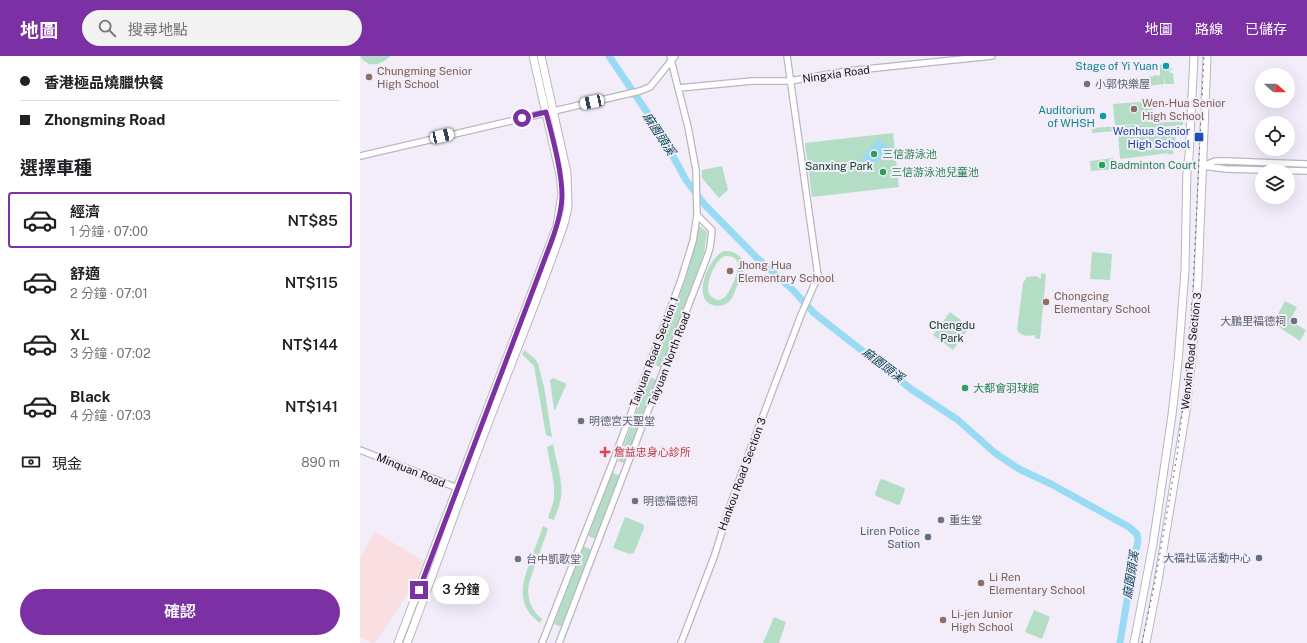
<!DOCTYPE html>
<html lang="zh-TW">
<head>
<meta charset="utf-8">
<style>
  :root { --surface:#fff; --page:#f2f2f2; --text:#202124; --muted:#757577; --line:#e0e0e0; --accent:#7b31a3 }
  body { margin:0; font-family:"Public Sans","Noto Sans TC",sans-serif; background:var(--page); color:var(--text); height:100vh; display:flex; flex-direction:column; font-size:15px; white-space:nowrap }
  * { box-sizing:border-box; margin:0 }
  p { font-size:13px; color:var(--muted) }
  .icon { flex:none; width:22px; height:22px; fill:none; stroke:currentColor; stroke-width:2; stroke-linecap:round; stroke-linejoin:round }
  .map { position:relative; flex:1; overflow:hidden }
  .panel { display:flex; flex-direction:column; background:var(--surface); width:360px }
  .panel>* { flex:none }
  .hud { display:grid; align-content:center; height:88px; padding:0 20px; background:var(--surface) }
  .needle { width:26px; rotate:111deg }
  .tools { position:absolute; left:895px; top:12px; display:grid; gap:8px }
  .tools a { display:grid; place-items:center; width:40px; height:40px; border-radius:50%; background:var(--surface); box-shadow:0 4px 16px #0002; font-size:20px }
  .end { position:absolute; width:18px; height:18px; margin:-9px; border:5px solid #7b31a3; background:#fff; box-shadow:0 0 0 2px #fff }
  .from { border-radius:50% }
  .bubble { position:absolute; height:28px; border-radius:14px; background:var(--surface); box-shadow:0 4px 16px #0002; font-size:13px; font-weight:600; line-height:28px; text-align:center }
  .car { position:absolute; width:12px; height:24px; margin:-12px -6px; border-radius:5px; box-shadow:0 0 3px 1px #0007; background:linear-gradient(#fff 24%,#345 0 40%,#fff 0 76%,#345 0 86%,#fff 0) }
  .hud b { display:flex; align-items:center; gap:14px; height:38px; font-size:15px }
  .hud b+b { border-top:1px solid var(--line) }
  .hud i { width:10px; height:10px; background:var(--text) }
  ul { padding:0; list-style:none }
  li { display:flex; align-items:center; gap:12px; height:56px; margin:0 8px 6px; padding:0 12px; border:2px solid transparent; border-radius:4px }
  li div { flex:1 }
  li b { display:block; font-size:15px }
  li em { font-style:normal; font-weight:600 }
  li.selected { border-color:var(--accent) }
  li>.icon { width:36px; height:36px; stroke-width:1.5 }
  h2 { padding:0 20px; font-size:18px; line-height:48px }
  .pay { display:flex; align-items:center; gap:10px; height:44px; padding:0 20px; font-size:15px }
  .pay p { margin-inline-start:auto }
  .cta { display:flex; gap:8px; margin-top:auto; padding:8px 20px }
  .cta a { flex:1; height:46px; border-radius:24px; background:var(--accent); color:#fff; font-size:16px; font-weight:600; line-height:46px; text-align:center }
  header { display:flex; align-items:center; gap:24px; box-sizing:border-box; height:56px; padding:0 20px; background:var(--accent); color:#fff }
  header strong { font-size:19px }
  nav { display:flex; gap:22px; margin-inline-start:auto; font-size:14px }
  .search { width:280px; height:36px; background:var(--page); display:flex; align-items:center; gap:10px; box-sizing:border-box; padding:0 14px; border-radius:22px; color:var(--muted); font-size:15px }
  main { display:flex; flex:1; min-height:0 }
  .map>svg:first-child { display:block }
  .medical { fill:#f9dee2 }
  .green { fill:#b4ddc5; fill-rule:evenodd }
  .water { fill:#99dbf5 }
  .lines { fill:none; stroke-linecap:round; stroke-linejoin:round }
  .river { stroke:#99dbf5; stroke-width:7 }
  .minor-casing { stroke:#bab6c1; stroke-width:8 }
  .major-casing { stroke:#bab6c1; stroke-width:9 }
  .minor { stroke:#fff; stroke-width:5.5 }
  .major { stroke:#fff; stroke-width:7 }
  .rail { stroke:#656269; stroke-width:1; stroke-dasharray:2 4; stroke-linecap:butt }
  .route { stroke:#7b31a3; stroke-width:5 }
  .culture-dot { fill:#0f9aa8; stroke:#f2edf9; stroke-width:1.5 }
  .education-dot { fill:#8d6e63; stroke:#f2edf9; stroke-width:1.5 }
  .worship-dot { fill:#6b7280; stroke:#f2edf9; stroke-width:1.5 }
  .transit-dot { fill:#1a4fb4; stroke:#f2edf9; stroke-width:1.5 }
  .leisure-dot { fill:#2e9e5b; stroke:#f2edf9; stroke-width:1.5 }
  .health-dot { fill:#e0444e; stroke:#f2edf9; stroke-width:1.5 }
  .service-dot { fill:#5c6f8a; stroke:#f2edf9; stroke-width:1.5 }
  .labels { text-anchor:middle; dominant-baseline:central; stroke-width:4; stroke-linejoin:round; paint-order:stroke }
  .culture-label { font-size:11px; fill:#0d838f; stroke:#f2edf9; text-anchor:end }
  .education-label { font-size:11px; fill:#785e54; stroke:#f2edf9; text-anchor:start }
  .street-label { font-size:11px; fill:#131115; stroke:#f2edf9 }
  .worship-label { font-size:11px; fill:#5b616d; stroke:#f2edf9; text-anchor:start }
  .transit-label { font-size:11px; fill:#164399; stroke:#f2edf9; text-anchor:end }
  .leisure-label { font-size:11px; fill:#27864d; stroke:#f2edf9; text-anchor:start }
  .park-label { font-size:11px; fill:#11402b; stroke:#f2edf9 }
  .health-label { font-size:11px; fill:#be3a42; stroke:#f2edf9; text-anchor:start }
  .service-label { font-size:11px; fill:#4e5e75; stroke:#f2edf9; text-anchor:end }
  .water-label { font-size:12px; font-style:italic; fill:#064254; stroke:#f2edf9 }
</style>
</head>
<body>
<header>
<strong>地圖</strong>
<div class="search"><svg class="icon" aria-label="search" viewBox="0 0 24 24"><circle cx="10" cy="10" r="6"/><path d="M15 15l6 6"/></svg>搜尋地點</div>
<nav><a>地圖</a><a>路線</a><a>已儲存</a></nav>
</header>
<main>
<section class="panel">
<div class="hud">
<b><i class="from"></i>香港極品燒臘快餐</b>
<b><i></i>Zhongming Road</b>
</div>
<h2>選擇車種</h2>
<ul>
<li class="selected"><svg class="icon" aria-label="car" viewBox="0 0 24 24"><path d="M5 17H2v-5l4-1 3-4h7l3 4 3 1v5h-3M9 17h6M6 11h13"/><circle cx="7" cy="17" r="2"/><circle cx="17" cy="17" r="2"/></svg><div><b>經濟</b><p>1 分鐘 · 07:00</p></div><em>NT$85</em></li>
<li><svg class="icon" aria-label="car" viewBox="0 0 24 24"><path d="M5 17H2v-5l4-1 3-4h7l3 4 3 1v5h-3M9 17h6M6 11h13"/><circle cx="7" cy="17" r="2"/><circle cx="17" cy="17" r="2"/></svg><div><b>舒適</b><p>2 分鐘 · 07:01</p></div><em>NT$115</em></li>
<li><svg class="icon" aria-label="car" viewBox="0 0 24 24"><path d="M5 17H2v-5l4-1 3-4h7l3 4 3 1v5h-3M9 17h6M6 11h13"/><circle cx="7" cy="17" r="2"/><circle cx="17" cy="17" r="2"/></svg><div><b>XL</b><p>3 分鐘 · 07:02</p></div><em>NT$144</em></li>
<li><svg class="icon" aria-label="car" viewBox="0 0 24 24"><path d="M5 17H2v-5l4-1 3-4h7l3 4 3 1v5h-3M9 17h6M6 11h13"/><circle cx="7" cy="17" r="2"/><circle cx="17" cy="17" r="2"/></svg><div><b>Black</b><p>4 分鐘 · 07:03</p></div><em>NT$141</em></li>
</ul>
<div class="pay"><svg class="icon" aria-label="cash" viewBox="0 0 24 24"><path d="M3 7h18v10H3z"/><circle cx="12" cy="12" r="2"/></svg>現金<p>890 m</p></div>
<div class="cta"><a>確認</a></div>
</section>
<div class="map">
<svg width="947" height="587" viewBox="0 0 947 587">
  <rect width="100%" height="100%" fill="#f2edf9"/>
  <path class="medical" d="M 15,476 L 64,505 L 54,528 L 36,556 L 15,587 L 12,587 L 0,581 L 0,502 Z"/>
  <path class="green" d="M 0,0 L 31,0 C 21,8 9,14 0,0 Z
    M 800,8 L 806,12 L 804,13 L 813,12 L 813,13 L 809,14 L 810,17 L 813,17 L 814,28 L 805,28 L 804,19 L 804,28 L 787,30 L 790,20 L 793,21 L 794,19 L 800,20 Z
    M 792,45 L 793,67 L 823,65 L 823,69 L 732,77 L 732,72 L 789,68 L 755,69 L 753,48 Z
    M 821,72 L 821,75 L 816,76 L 815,89 L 814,85 L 812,95 L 809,97 L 813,94 L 813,98 L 806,99 L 809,97 L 760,103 L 758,77 Z
    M 533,77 L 539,131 L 452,141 L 445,87 Z
    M 754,102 L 755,113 L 731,115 L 730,105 Z
    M 362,110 L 368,134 L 359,142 L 342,122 L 342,114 Z
    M 338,169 L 347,176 L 344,197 L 302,312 L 293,308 L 323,230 L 332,200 Z
    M 364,195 C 375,194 385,201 384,213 C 383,218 380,224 377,230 C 375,235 373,242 369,246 C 366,248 362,250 357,250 C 329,248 348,201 364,195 ZM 365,200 C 383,199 378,214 374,225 C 369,236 362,253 349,238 C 345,228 355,204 365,200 Z
    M 732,196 L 752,198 L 750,224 L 730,223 Z
    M 681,217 L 686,218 L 680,283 L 675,282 L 675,279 C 668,280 662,281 657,274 L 663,227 L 667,221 L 676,220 L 681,223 Z
    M 925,245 L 937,251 L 930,265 L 946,274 L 940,285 L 913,267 Z
    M 590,256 L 610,271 L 593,294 L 573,279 Z
    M 164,294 L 174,302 L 178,307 L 184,331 L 192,381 L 186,379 L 174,310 L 162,298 Z
    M 289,321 L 298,324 L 266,408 L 258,405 Z
    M 193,322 L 205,327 L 206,329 L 195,354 L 194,354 L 190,324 Z
    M 193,388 C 196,406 205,428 200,446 C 199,452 196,458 194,464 L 188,462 L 194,444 L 194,429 L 187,391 Z
    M 251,416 L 261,420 L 238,484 L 226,479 Z
    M 522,423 L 544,432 L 545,434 L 540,448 L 538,449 L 516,440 L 515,438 L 520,424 Z
    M 265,461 L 283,468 L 284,472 L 274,497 L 270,498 L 253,492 Z
    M 183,470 L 188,473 L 169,527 C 166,541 171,554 182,563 L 180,567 C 155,549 162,527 171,503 C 175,492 179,481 183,470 Z
    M 223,490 L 232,494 L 202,571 L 194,568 Z
    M 674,554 L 690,561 L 682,583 L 665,576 Z
    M 414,561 L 426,566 L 419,587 L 403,587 Z"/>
  <path class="water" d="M 518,83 L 529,91 L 510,114 L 500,105 Z"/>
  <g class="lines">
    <path class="river" d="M 249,0 L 297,71 L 326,124 L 345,149 L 398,203 L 431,232 L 454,257 L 551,333 L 598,364 L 635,397 L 659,413 L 691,428 L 769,471 L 777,478 L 778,485 L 773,508 L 760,587"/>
    <g class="minor-casing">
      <path id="minor" d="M 319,32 L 392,25 L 430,25 L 487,15 L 632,0
        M 0,100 L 280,35 L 290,31 L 315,0
        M 843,110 L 855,105 L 866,105 L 947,108
        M 843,110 L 866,113 L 947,115
        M 0,394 L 100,433
        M 182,587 L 252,408 L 321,224 L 333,185 L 337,159 L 336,114 L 328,71 L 310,0
        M 199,587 L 347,201 L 350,192 L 352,174 L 337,159
        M 321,587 L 354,501 L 369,453 L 387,402 L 441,259 L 458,220 L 427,0"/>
    </g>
    <g class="major-casing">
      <path id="major" d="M 38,587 L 197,170 L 202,138 L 200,119 L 173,0
        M 47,587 C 76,512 102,435 131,360 C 156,295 183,231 205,165 L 208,150 L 207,117 L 181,0
        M 774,587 L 793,488 L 812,359 L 818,306 L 825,214 L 827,111 L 829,101 L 834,0
        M 786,587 L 798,525 L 826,355 L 832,301 L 838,223 L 847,0"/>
    </g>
    <use href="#minor" class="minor"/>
    <use href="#major" class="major"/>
    <path class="rail" d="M 782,587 L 795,526 L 817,399 L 826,327 L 833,231 L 844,0"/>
  </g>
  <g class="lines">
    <path class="route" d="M 59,534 L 192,184 C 197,170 202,154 202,139 C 202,115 192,80 186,56 L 162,62"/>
  </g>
  <g class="culture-dot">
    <circle cx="806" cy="10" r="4"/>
    <circle cx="743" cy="60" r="4"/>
  </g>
  <g class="education-dot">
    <circle cx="9" cy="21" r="4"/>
    <circle cx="774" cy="53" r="4"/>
    <circle cx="370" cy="215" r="4"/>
    <circle cx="686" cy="246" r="4"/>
    <circle cx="621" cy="527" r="4"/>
    <circle cx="583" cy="564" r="4"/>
  </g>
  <g class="worship-dot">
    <circle cx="727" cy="28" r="4"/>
    <circle cx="934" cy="265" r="4"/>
    <circle cx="221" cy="365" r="4"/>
    <circle cx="275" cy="445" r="4"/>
    <circle cx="581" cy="464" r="4"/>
    <circle cx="158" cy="503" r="4"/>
  </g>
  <rect class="transit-dot" x="834" y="76" width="10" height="10" rx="2"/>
  <g class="leisure-dot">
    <circle cx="514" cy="98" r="4"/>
    <circle cx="742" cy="109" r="4"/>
    <circle cx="523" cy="116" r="4"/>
    <circle cx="605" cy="332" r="4"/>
  </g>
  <path class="health-dot" d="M243 390h4v4h4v4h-4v4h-4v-4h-4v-4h4z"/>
  <g class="service-dot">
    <circle cx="568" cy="481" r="4"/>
    <circle cx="899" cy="502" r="4"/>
  </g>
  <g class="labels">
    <g class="culture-label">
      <text x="798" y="10">Stage of Yi Yuan</text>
      <text x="735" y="54">Auditorium<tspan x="735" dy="13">of WHSH</tspan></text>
    </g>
    <g class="education-label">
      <text x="17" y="15">Chungming Senior<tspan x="17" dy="13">High School</tspan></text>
      <text x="782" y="47">Wen-Hua Senior<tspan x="782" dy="13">High School</tspan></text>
      <text x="378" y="209">Jhong Hua<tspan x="378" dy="13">Elementary School</tspan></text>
      <text x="694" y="240">Chongcing<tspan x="694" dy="13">Elementary School</tspan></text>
      <text x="629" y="521">Li Ren<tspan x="629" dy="13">Elementary School</tspan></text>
      <text x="591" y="558">Li-jen Junior<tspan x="591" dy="13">High School</tspan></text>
    </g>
    <g class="street-label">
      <text transform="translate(476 18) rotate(-8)">Ningxia Road</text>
      <text transform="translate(831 295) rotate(-84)">Wenxin Road Section 3</text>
      <text transform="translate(294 296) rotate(-69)">Taiyuan Road Section 1</text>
      <text transform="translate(309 303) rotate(-69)">Taiyuan North Road</text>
      <text transform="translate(51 414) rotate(22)">Minquan Road</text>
      <text transform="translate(382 418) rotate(-70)">Hankou Road Section 3</text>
    </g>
    <g class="worship-label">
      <text x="735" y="28">小郭快樂屋</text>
      <text x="926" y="265" text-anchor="end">大鵬里福德祠</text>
      <text x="229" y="365">明德宮天聖堂</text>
      <text x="283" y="445">明德福德祠</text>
      <text x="589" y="464">重生堂</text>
      <text x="166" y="503">台中凱歌堂</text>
    </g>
    <g class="transit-label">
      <text x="830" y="75">Wenhua Senior<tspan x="830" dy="13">High School</tspan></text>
    </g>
    <g class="leisure-label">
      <text x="522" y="98">三信游泳池</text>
      <text x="750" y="109">Badminton Court</text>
      <text x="531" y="116">三信游泳池兒童池</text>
      <text x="613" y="332">大都會羽球館</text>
    </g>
    <g class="park-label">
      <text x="479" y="110">Sanxing Park</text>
      <text x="592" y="269">Chengdu<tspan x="592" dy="13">Park</tspan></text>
    </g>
    <g class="health-label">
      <text x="254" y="396">詹益忠身心診所</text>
    </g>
    <g class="service-label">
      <text x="560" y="475">Liren Police<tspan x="560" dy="13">Sation</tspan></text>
      <text x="891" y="502">大福社區活動中心</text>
    </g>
    <g class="water-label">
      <text transform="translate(299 78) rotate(57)">麻園頭溪</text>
      <text transform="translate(523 309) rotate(37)">麻園頭溪</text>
      <text transform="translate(771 519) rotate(-81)">麻園頭溪</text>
    </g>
  </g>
</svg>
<div class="tools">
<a><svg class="needle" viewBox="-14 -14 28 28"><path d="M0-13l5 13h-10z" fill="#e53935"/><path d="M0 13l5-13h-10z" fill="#757577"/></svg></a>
<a><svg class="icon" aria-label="locate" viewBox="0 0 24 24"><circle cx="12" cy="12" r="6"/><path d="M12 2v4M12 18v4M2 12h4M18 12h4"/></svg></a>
<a><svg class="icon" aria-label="layers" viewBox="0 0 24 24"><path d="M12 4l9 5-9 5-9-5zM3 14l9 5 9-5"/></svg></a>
</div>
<i class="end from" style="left:162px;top:62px"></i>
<i class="end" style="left:59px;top:534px"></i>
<div class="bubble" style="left:73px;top:520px;width:56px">3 分鐘</div>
<i class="car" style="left:232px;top:46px;rotate:258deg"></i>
<i class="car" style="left:82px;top:80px;rotate:77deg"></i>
</div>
</main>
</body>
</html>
